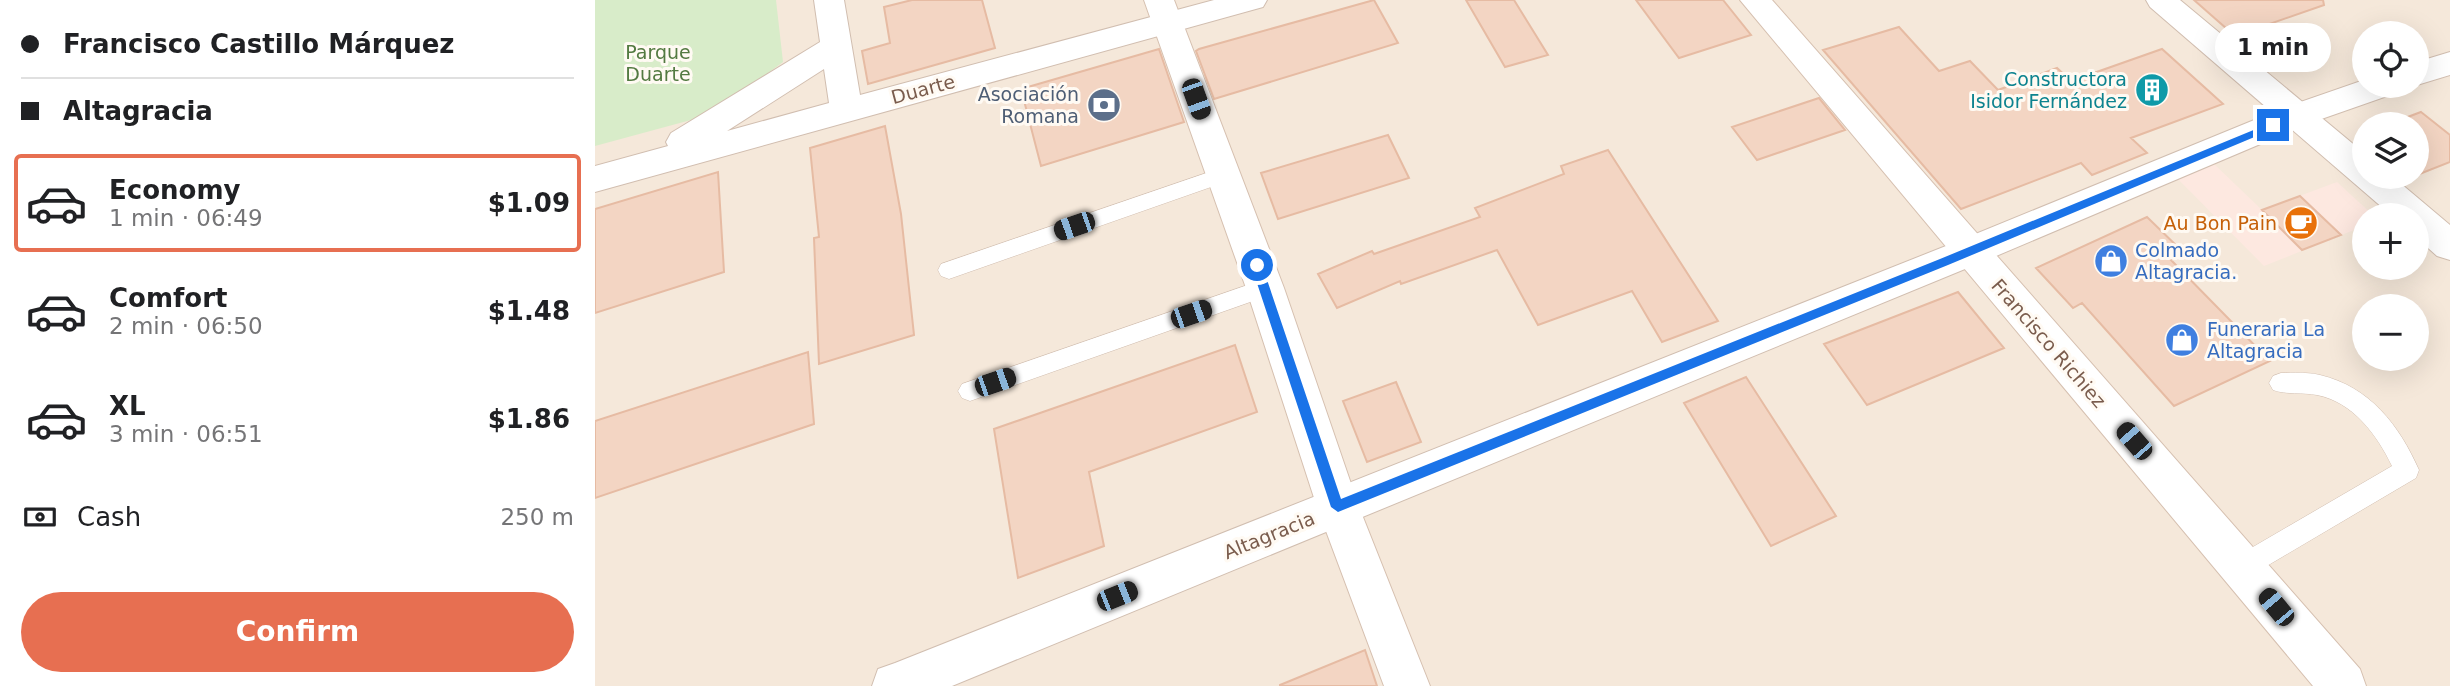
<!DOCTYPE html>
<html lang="en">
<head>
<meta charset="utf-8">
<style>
  :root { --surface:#fff; --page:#f6f6f6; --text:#202124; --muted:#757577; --line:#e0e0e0; --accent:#e76f51 }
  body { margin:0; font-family:"DejaVu Sans",sans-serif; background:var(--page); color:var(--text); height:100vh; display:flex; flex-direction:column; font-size:26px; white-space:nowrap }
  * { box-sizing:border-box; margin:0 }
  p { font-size:23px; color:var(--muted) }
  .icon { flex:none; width:38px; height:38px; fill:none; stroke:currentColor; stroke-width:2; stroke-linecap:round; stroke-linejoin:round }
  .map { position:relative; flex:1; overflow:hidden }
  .panel { display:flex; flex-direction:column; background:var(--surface); width:595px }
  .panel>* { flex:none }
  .top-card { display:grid; align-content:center; height:154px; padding:0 21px; background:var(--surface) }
  .tools { position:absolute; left:1757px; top:21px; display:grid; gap:14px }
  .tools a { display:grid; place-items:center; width:77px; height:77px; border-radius:50%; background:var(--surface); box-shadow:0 7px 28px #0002; font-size:35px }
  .end { position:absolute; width:32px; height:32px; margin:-16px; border:9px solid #1a73e8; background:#fff; box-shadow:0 0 0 4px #fff }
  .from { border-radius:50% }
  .bubble { position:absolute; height:49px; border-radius:24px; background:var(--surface); box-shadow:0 7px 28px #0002; font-size:23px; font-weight:600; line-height:49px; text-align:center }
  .car { position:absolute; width:21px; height:42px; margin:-21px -10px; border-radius:9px; box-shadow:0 0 5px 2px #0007; background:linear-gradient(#222 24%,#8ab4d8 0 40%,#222 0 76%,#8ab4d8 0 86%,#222 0) }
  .top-card b { display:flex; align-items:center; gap:24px; height:66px; font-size:26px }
  .top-card b+b { border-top:2px solid var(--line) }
  .top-card i { width:18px; height:18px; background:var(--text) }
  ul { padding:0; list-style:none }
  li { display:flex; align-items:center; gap:21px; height:98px; margin:0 14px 10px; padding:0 7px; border:4px solid transparent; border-radius:7px }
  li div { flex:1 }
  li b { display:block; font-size:26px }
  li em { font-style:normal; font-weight:600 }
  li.current { border-color:var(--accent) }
  li>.icon { width:63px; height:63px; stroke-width:1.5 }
  .pay { display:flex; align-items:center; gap:18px; height:77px; padding:0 21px; font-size:26px }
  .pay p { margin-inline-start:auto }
  .button { display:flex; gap:14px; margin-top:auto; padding:14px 21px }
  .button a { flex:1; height:80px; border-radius:42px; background:var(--accent); color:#fff; font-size:28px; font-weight:600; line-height:80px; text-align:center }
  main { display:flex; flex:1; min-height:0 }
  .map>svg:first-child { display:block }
  .residential { fill:#f5e8da; fill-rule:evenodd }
  .commercial { fill:#fde8e0 }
  .green { fill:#d8ecc9 }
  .building { fill:#f3d5c3; stroke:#e6bba3; stroke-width:2 }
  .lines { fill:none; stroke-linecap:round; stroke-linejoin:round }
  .service-casing { stroke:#d1beb0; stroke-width:1 }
  .minor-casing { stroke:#d1beb0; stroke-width:2 }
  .tertiary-casing { stroke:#d1beb0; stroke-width:2 }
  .secondary-casing { stroke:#d6c0b0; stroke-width:2 }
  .service { fill:#fff; fill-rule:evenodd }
  .minor { fill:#fff; fill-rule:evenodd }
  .tertiary { fill:#fff; fill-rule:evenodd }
  .secondary { fill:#fff; fill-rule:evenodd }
  .route { fill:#1a73e8 }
  .labels { text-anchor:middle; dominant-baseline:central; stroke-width:6; stroke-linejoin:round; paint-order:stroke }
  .park-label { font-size:19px; fill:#537a41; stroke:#fffaf3 }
  .culture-label { font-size:19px; fill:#0d838f; stroke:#fffaf3; text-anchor:end }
  .street-label { font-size:19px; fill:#7a5c4d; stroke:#fffaf3 }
  .service-label { font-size:19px; fill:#4e5e75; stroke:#fffaf3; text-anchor:end }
  .food-label { font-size:19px; fill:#c56008; stroke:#fffaf3; text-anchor:end }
  .shop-label { font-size:19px; fill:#366cbe; stroke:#fffaf3; text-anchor:start }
</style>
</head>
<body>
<main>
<section class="panel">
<div class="top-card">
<b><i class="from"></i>Francisco Castillo Márquez</b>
<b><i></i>Altagracia</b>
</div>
<ul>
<li class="current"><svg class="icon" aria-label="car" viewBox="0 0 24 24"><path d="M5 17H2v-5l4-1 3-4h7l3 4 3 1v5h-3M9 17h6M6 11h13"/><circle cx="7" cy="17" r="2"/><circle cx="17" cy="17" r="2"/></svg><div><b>Economy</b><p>1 min · 06:49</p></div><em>$1.09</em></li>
<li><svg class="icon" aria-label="car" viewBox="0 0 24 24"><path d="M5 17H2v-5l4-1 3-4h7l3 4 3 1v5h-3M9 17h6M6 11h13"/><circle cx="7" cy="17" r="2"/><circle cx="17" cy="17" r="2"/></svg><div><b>Comfort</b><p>2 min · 06:50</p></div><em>$1.48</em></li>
<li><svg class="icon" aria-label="car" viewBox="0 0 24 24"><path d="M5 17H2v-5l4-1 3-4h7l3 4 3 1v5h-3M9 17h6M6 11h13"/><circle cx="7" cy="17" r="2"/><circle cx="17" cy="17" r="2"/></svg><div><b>XL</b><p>3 min · 06:51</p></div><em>$1.86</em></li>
</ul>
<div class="pay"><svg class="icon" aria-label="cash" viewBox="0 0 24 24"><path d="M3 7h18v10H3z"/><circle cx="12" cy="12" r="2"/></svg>Cash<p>250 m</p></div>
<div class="button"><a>Confirm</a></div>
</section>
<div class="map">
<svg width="1855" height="686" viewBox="0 0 1855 686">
  <rect width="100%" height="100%" fill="#fdf6ec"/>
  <path class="residential" d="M 0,0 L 1855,0 L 1855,686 L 0,686 ZM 1769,33 L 1822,33 L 1822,86 L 1769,86 ZM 1769,124 L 1822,124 L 1822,177 L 1769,177 ZM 1769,215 L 1822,215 L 1822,268 L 1769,268 ZM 1769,306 L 1822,306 L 1822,359 L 1769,359 Z"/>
  <path class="commercial" d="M 1617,162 L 1667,210 L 1742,182 L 1778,215 L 1769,215 L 1769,226 L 1669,266 L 1580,176 Z"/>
  <path class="green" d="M 0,0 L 181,0 L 188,62 L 118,114 L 0,146 Z"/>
  <path class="building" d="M 317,0 L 387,0 L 400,48 L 273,84 L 267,51 L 295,43 L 289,7 Z
    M 779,0 L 803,43 L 619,99 L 601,51 L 604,49 Z
    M 871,0 L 919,0 L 953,55 L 910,67 Z
    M 1041,0 L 1128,0 L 1156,35 L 1084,58 Z
    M 1599,0 L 1728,0 L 1729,5 L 1640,36 Z
    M 1304,27 L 1344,71 L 1375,61 L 1403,90 L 1462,68 L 1476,81 L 1567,49 L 1628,104 L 1536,138 L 1552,153 L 1497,175 L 1486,163 L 1366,209 L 1228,50 Z
    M 564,49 L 589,122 L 446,166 L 426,89 Z
    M 1224,98 L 1250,130 L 1162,160 L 1137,127 Z
    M 1826,112 L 1855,135 L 1855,162 L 1822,175 L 1822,124 L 1794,124 Z
    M 290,126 L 306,214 L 319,335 L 224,364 L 219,238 L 224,237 L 215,148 Z
    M 793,135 L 814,178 L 683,219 L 666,173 Z
    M 1013,150 L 1123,321 L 1067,342 L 1037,291 L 943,325 L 902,250 L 806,284 L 805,281 L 742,308 L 723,274 L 777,251 L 779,254 L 885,217 L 880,208 L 969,174 L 966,166 Z
    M 123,172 L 129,272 L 0,313 L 0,209 Z
    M 1705,196 L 1746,235 L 1707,250 L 1667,210 Z
    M 1552,217 L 1590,254 L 1576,260 L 1675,361 L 1579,406 L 1487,303 L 1478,308 L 1441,268 Z
    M 1363,292 L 1409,348 L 1272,405 L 1229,344 Z
    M 640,345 L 662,412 L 494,472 L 509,546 L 423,578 L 399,429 Z
    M 213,352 L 219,424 L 0,498 L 0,421 Z
    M 1151,377 L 1241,516 L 1176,546 L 1089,403 Z
    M 801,382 L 826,442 L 772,462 L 748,401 Z
    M 770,650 L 782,686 L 685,686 L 685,685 Z"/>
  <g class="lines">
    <g class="service-casing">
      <path id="service" d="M 629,167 L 636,170 L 639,175 L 636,180 L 354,279 L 346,276 L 343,270 L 346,264 Z
        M 670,279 L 678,282 L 681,288 L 678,294 L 375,401 L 367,398 L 363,391 L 367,384 Z
        M 1686,373 C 1699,373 1712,372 1725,375 C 1775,387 1804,425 1824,470 L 1821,478 L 1648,580 L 1639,576 L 1635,567 L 1639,558 L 1797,466 C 1782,435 1758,402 1722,395 C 1707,392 1692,395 1678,390 L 1674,383 L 1678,376 Z"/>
    </g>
    <g class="minor-casing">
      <path id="minor" d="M 219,0 L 249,0 L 265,95 L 619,0 L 672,0 L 668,7 L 0,192 L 0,166 L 73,146 L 71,142 L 76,133 L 225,42 ZM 229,69 L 234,103 L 132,131 Z
        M 1551,0 L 1585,0 L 1769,153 L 1769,177 L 1798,177 L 1855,225 L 1855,260 L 1842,256 L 1822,238 L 1822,215 L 1796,215 L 1555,7 Z"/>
    </g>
    <g class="tertiary-casing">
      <path id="tertiary" d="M 1855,52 L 1855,75 L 1822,85 L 1822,62 Z
        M 1769,80 L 1769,86 L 1803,86 L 1798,94 L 1715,123 L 1387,262 L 357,686 L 277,686 L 283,669 L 300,663 L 1361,242 L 1691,107 Z"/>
    </g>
    <g class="secondary-casing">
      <path id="secondary" d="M 549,0 L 579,0 L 689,288 L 764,507 L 835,686 L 789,686 L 722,507 L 651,288 Z
        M 1145,0 L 1177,0 L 1765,669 L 1771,686 L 1718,686 Z"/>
    </g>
    <use href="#service" class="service"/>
    <use href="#minor" class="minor"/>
    <use href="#tertiary" class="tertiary"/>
    <use href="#secondary" class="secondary"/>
  </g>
  <path class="route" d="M 1678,122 L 1682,125 L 1681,128 L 1353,265 L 743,512 L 736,507 L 656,265 L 662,261 L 667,265 L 746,499 L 1345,259 Z"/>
  <defs>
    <g id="building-disc" transform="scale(1.75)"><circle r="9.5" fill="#0f9aa8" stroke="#fffaf3"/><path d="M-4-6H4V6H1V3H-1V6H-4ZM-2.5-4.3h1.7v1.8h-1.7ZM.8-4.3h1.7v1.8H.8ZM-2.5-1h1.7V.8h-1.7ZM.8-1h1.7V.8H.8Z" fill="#fff"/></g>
    <g id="bank-disc" transform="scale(1.75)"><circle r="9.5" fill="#5c6f8a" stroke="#fffaf3"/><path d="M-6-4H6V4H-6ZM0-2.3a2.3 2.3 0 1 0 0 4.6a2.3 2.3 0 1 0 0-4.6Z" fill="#fff"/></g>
    <g id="cafe-disc" transform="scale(1.75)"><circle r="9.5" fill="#e8710a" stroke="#fffaf3"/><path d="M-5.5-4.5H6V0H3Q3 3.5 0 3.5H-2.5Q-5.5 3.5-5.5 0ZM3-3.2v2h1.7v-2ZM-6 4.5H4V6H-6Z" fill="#fff"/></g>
    <g id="shop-disc" transform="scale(1.75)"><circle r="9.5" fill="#3f7fe0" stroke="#fffaf3"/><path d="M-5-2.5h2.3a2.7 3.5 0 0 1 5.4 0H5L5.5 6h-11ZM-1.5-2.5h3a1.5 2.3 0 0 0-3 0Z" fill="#fff"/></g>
  </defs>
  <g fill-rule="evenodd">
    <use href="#building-disc" x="1557" y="90"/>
    <use href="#bank-disc" x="509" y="105"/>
    <use href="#cafe-disc" x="1706" y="223"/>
    <use href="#shop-disc" x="1516" y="261"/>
    <use href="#shop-disc" x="1587" y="340"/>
  </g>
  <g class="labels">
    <g class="park-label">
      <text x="63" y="52">Parque<tspan x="63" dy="22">Duarte</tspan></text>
    </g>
    <g class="culture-label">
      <text x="1532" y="79">Constructora<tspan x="1532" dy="22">Isidor Fernández</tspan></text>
    </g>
    <g class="street-label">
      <text transform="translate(328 89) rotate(-15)">Duarte</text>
      <text transform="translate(1454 343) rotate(49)">Francisco Richiez</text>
      <text transform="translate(674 535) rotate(-22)">Altagracia</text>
    </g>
    <g class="service-label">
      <text x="484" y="94">Asociación<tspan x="484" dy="22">Romana</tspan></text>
    </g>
    <g class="food-label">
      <text x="1682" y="223">Au Bon Pain</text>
    </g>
    <g class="shop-label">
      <text x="1540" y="250">Colmado<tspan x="1540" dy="22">Altagracia.</tspan></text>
      <text x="1612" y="329">Funeraria La<tspan x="1612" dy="22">Altagracia</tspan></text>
    </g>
  </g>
</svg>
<div class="tools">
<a><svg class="icon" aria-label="locate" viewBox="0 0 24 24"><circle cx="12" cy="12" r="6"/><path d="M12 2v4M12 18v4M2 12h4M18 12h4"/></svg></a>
<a><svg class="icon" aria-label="layers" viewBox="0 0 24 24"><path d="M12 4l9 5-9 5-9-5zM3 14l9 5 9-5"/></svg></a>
<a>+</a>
<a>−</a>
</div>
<i class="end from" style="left:662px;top:265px"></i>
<i class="end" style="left:1678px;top:125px"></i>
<div class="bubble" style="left:1620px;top:23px;width:116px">1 min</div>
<i class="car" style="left:601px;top:99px;rotate:160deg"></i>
<i class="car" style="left:479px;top:226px;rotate:251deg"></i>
<i class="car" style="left:596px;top:314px;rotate:71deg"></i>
<i class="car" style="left:400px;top:382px;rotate:71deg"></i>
<i class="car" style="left:1539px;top:441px;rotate:319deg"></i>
<i class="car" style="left:522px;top:596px;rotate:68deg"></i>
<i class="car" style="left:1681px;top:607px;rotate:320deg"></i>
</div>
</main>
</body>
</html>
